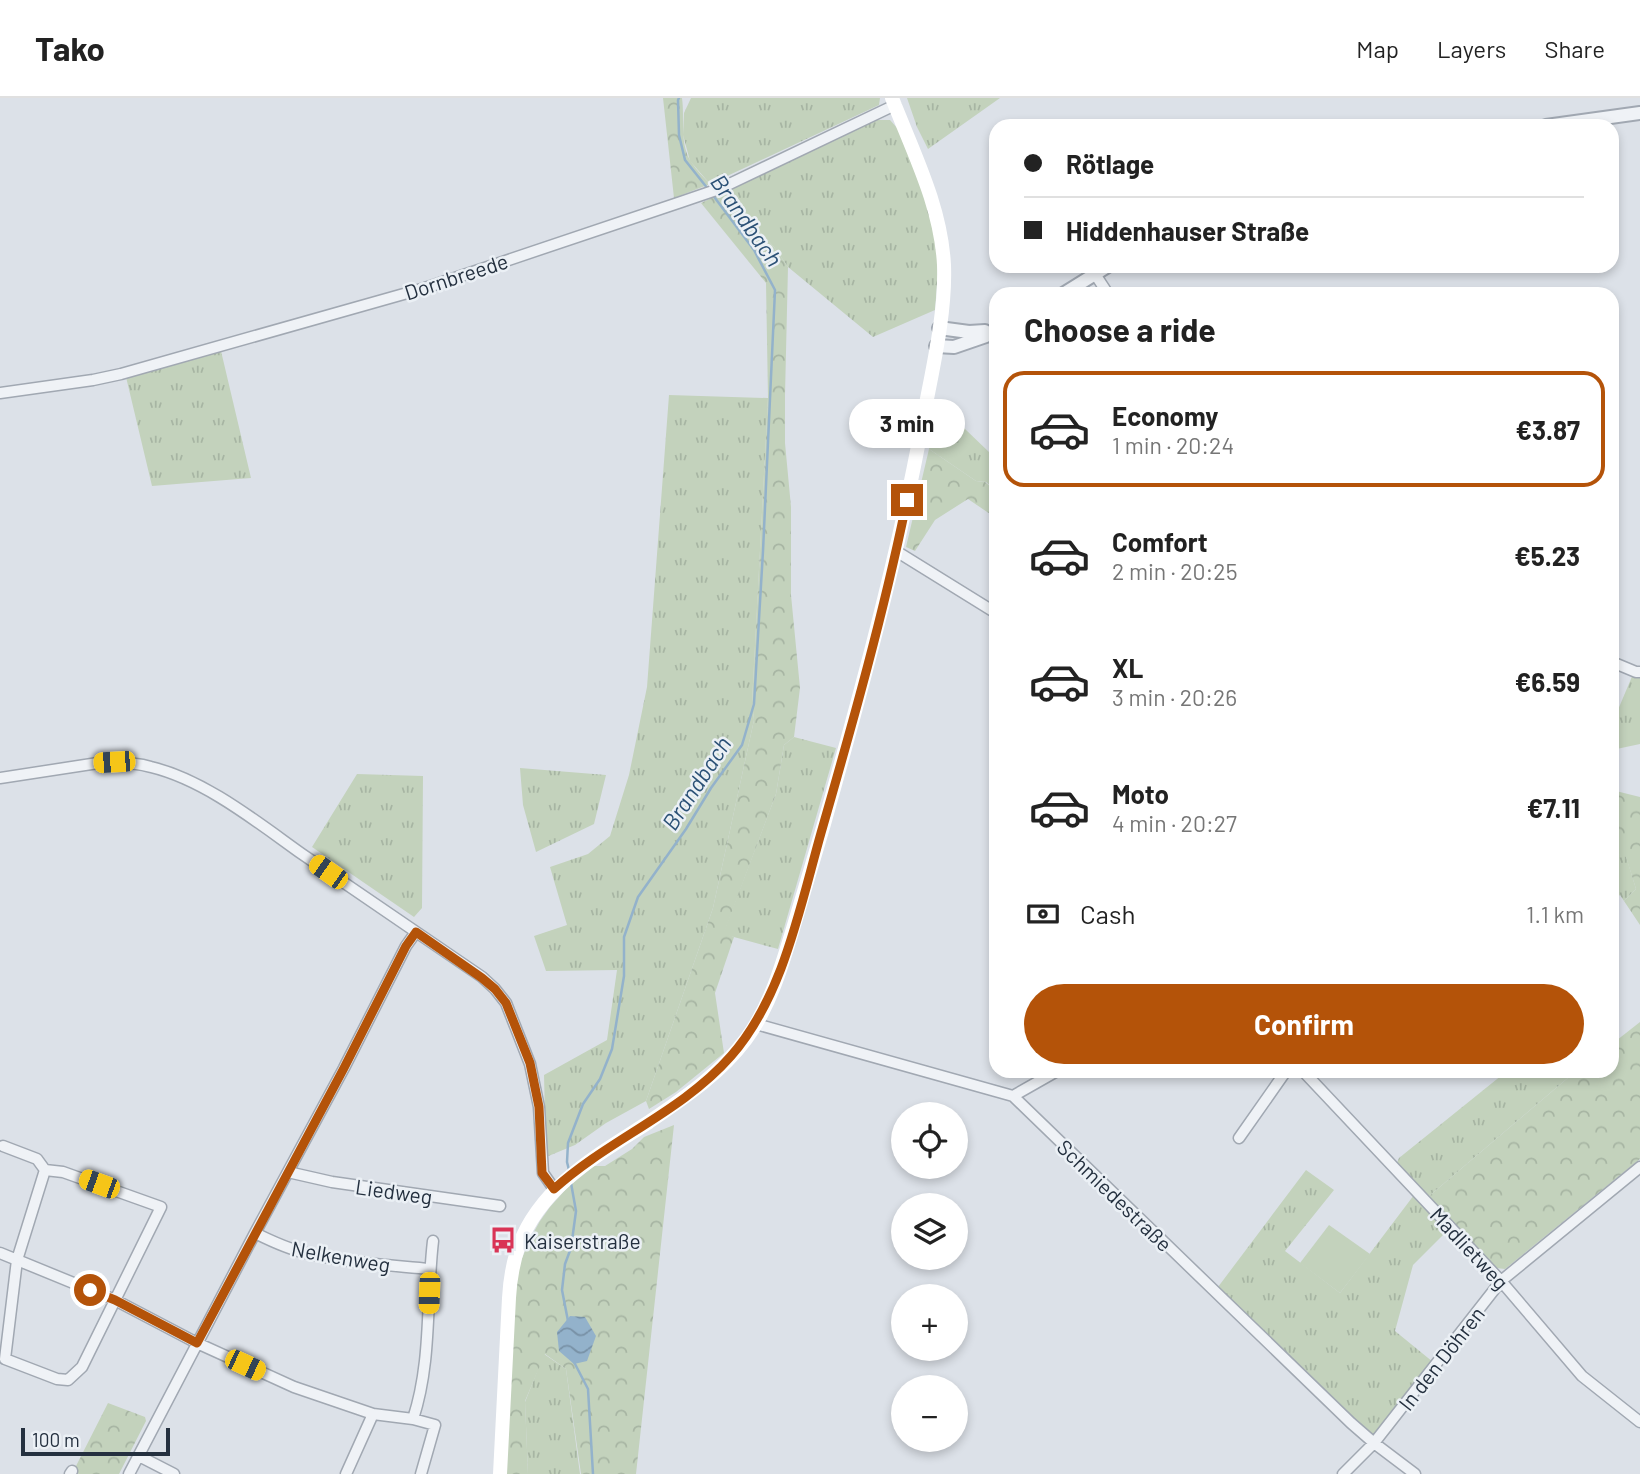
<!DOCTYPE html>
<html lang="en">
<head>
<meta charset="utf-8">
<style>
  :root { --surface:#fff; --page:#f2f2f2; --text:#222; --muted:#767676; --line:#e0e0e0; --accent:#b45309 }
  body { margin:0; font-family:Barlow,sans-serif; background:var(--page); color:var(--text); height:100vh; display:flex; flex-direction:column; font-size:26px; white-space:nowrap }
  * { box-sizing:border-box; margin:0 }
  p { font-size:23px; color:var(--muted) }
  .icon { flex:none; width:38px; height:38px; fill:none; stroke:currentColor; stroke-width:2; stroke-linecap:round; stroke-linejoin:round }
  .map { position:relative; flex:1; overflow:hidden }
  .details { position:absolute; left:989px; top:189px; width:630px; height:791px; display:flex; flex-direction:column; background:var(--surface); border-radius:21px; box-shadow:0 4px 10px #0003 }
  .details>* { flex:none }
  .guide { position:absolute; left:989px; top:21px; width:630px; height:154px; border-radius:21px; box-shadow:0 4px 10px #0003; display:grid; align-content:center; height:154px; padding:0 35px; background:var(--surface) }
  .buttons { position:absolute; left:891px; top:1004px; display:grid; gap:14px }
  .buttons a { display:grid; place-items:center; width:77px; height:77px; border-radius:50%; background:var(--surface); box-shadow:0 4px 10px #0003; font-size:35px }
  .scale { position:absolute; left:21px; bottom:18px; width:149px; box-sizing:border-box; padding-left:7px; border:4px solid #24303f; border-top:0; font-size:19px; line-height:24px; white-space:nowrap; color:#24303f; -webkit-text-stroke:5px #ebf0f5; paint-order:stroke }
  .end { position:absolute; width:32px; height:32px; margin:-16px; border:9px solid #b45309; background:#fff; box-shadow:0 0 0 4px #fff }
  .from { border-radius:50% }
  .bubble { position:absolute; height:49px; border-radius:24px; background:var(--surface); box-shadow:0 4px 10px #0003; font-size:23px; font-weight:700; line-height:49px; text-align:center }
  .car { position:absolute; width:21px; height:42px; margin:-21px -10px; border-radius:9px; box-shadow:0 0 5px 2px #0007; background:linear-gradient(#f5c518 24%,#345 0 40%,#f5c518 0 76%,#345 0 86%,#f5c518 0) }
  .guide b { display:flex; align-items:center; gap:24px; height:66px; font-size:26px }
  .guide b+b { border-top:2px solid var(--line) }
  .guide i { width:18px; height:18px; background:var(--text) }
  ul { padding:0; list-style:none }
  li { display:flex; align-items:center; gap:21px; height:116px; margin:0 14px 10px; padding:0 21px; border:4px solid transparent; border-radius:21px }
  li div { flex:1 }
  li b { display:block; font-size:26px }
  li em { font-style:normal; font-weight:700 }
  li.selected { border-color:var(--accent) }
  li>.icon { width:63px; height:63px; stroke-width:1.5 }
  h2 { padding:0 35px; font-size:32px; line-height:84px }
  .pay { display:flex; align-items:center; gap:18px; height:77px; padding:0 35px; font-size:26px }
  .pay p { margin-inline-start:auto }
  .button { display:flex; gap:14px; margin-top:auto; padding:14px 35px }
  .button a { flex:1; height:80px; border-radius:42px; background:var(--accent); color:#fff; font-size:28px; font-weight:700; line-height:80px; text-align:center }
  header { display:flex; align-items:center; gap:42px; box-sizing:border-box; height:98px; padding:0 35px; background:var(--surface); border-bottom:2px solid var(--line) }
  header strong { font-size:33px }
  nav { display:flex; gap:38px; margin-inline-start:auto; font-size:24px }
  .map>svg:first-child { display:block }
  .grass { fill:url(#grass-tufts) }
  .forest { fill:url(#forest-crowns) }
  .pitch { fill:#c3d2bc }
  .water { fill:url(#water-waves) }
  .lines { fill:none; stroke-linecap:round; stroke-linejoin:round }
  .stream { stroke:#93b2cb; stroke-width:2.5 }
  .minor-casing { stroke:#a1a8b2; stroke-width:13 }
  .tertiary-casing { stroke:#a1a8b2; stroke-width:16 }
  .minor { stroke:#eff2f6; stroke-width:10 }
  .tertiary { stroke:#eff2f6; stroke-width:12 }
  .secondary { stroke:#fff; stroke-width:14 }
  .route { stroke:#b45309; stroke-width:9 }
  .labels { text-anchor:middle; dominant-baseline:central; stroke-width:5; stroke-linejoin:round; paint-order:stroke }
  .street-label { font-size:21px; fill:#24303f; stroke:#ebf0f5 }
  .poi-label { font-size:21px; fill:#24303f; stroke:#ebf0f5; text-anchor:start }
  .water-label { font-size:23px; font-style:italic; fill:#2b5176; stroke:#ebf0f5 }
</style>
</head>
<body>
<header>
<strong>Tako</strong>
<nav><a>Map</a><a>Layers</a><a>Share</a></nav>
</header>
<div class="map">
<svg width="1640" height="1376" viewBox="0 0 1640 1376">
  <defs>
    <pattern id="grass-tufts" width="24" height="20" patternUnits="userSpaceOnUse" patternTransform="scale(1.75)"><rect width="24" height="20" fill="#c3d2bc"/><path d="M3 7l-1-3M5 7V3M7 7l1-3M15 17l-1-3M17 17v-4M19 17l1-3" fill="none" stroke="#a7b5a3"/></pattern>
    <pattern id="forest-crowns" width="20" height="18" patternUnits="userSpaceOnUse" patternTransform="scale(1.75)"><rect width="20" height="18" fill="#c3d2bc"/><path d="M2 6a3 3 0 1 1 6 0M12 15a3 3 0 1 1 6 0" fill="none" stroke="#a7b5a3"/></pattern>
    <pattern id="water-waves" width="16" height="10" patternUnits="userSpaceOnUse" patternTransform="scale(1.75)"><rect width="16" height="10" fill="#93b2cb"/><path d="M0 5q4-4 8 0t8 0" fill="none" stroke="#7891a6"/></pattern>
  </defs>
  <rect width="100%" height="100%" fill="#dce1e8"/>
  <path class="grass" d="M 691,0 L 880,0 L 879,7 L 710,86 L 690,63 L 683,37 L 684,15 Z
    M 907,0 L 1000,0 L 928,51 L 917,29 Z
    M 874,22 L 890,22 L 898,31 C 910,63 929,103 935,135 C 940,160 937,186 935,212 L 873,239 L 788,169 L 774,149 L 724,94 Z
    M 221,253 L 251,380 L 152,388 L 126,279 Z
    M 669,297 L 768,300 L 752,605 L 754,622 L 713,810 L 646,1003 L 606,1025 L 575,1047 L 546,1059 L 544,977 L 607,942 L 617,872 L 546,873 L 534,838 L 567,827 L 550,769 L 588,756 L 610,738 L 629,677 L 647,589 Z
    M 945,306 L 965,331 L 989,354 L 996,351 L 996,393 L 986,384 L 976,383 L 929,351 Z
    M 1636,569 L 1640,569 L 1640,646 L 1612,652 L 1612,626 Z
    M 794,639 L 836,650 L 778,851 L 723,836 L 776,696 L 784,647 Z
    M 520,670 L 606,677 L 594,726 L 536,754 L 523,707 Z
    M 357,676 L 423,678 L 422,810 L 414,819 L 312,749 Z
    M 1612,754 L 1626,758 L 1636,791 L 1624,803 L 1620,797 L 1612,803 Z
    M 1507,973 L 1576,973 L 1428,1099 L 1396,1067 L 1399,1060 Z
    M 1306,1072 L 1334,1092 L 1285,1153 L 1340,1195 L 1414,1097 L 1447,1133 L 1413,1167 L 1395,1233 L 1433,1264 L 1378,1334 L 1371,1336 L 1344,1313 L 1218,1189 Z
    M 544,1256 L 566,1271 L 580,1376 L 528,1376 L 525,1304 Z"/>
  <path class="forest" d="M 663,0 L 682,0 C 685,21 679,47 692,65 C 697,73 704,79 710,86 L 674,100 Z
    M 724,94 L 774,149 L 788,169 L 785,297 L 785,345 L 791,409 L 791,497 L 800,590 L 794,639 L 784,647 L 776,696 L 724,835 L 734,839 L 715,895 L 724,955 L 676,994 L 649,1011 L 646,1003 L 713,810 L 754,622 L 752,605 L 768,300 L 766,185 L 701,105 Z
    M 929,351 L 976,383 L 985,384 L 996,393 L 996,420 L 968,401 L 935,422 L 915,453 L 906,449 Z
    M 1612,692 L 1640,699 L 1640,827 L 1624,803 L 1636,791 L 1626,759 L 1612,754 Z
    M 1640,924 L 1640,1061 L 1505,1171 L 1496,1170 L 1428,1099 L 1576,973 L 1612,973 L 1612,946 Z
    M 674,1027 L 636,1376 L 581,1376 L 566,1271 L 545,1256 L 525,1303 L 528,1376 L 506,1376 L 514,1199 L 520,1165 L 531,1139 L 540,1123 L 550,1109 L 567,1090 L 594,1068 L 605,1068 L 632,1051 L 644,1039 Z
    M 108,1305 L 145,1319 L 146,1323 L 119,1376 L 79,1376 L 75,1375 L 75,1370 Z"/>
  <path class="pitch" d="M 1329,1127 L 1370,1156 L 1340,1195 L 1300,1165 Z"/>
  <path class="water" d="M 570,1218 L 585,1219 L 596,1238 L 587,1263 L 574,1266 L 559,1253 L 557,1234 Z"/>
  <g class="lines">
    <path class="stream" d="M 679,0 L 678,2 L 679,37 L 685,62 L 708,91
      M 569,1072 L 567,1064 L 568,1045 L 583,1006 L 600,981 L 612,951 L 624,878 L 624,839 L 638,799 L 686,731 L 711,690 L 742,647 L 754,606 L 763,453 L 775,192 L 754,152 L 712,96
      M 568,1223 L 562,1192 L 565,1166 L 571,1150 L 576,1113 L 571,1085
      M 574,1264 L 588,1291 L 593,1376"/>
    <g class="minor-casing">
      <path id="minor" d="M 1095,176 L 1108,196
        M 0,295 L 93,282 L 121,276 L 425,190 L 681,104 L 719,91 L 895,7
        M 896,453 L 996,515
        M 1612,564 L 1636,574 L 1640,574
        M 0,680 L 98,665 C 116,664 133,664 151,669 C 205,682 257,724 302,756 C 362,797 422,838 482,879 L 495,891 L 506,905 L 530,966 L 539,1009 L 543,1075 L 554,1091
        M 756,926 L 1013,998 L 1351,1325 L 1374,1345 L 1415,1376
        M 1303,973 L 1501,1183 L 1582,1278 L 1640,1324
        M 1013,998 L 1057,973
        M 1239,1040 L 1286,973
        M 3,1048 L 37,1061 L 45,1072
        M 45,1072 L 63,1074 L 161,1109 L 82,1269 L 68,1282 L 57,1281 L 5,1261 L 17,1162 Z
        M 288,1074 L 332,1084 L 500,1108
        M 255,1135 C 271,1143 288,1151 306,1155 C 346,1165 389,1167 430,1171
        M 0,1155 L 115,1202 L 197,1245 L 294,1289 L 373,1316 L 413,1321 L 435,1327 L 421,1376
        M 413,1321 C 432,1263 426,1203 433,1143
        M 139,1358 L 174,1376
        M 70,1376 L 72,1373
        M 129,1376 L 255,1135 L 344,970 L 406,848 L 416,834
        M 346,1376 L 373,1316
        M 1343,1376 L 1374,1345 L 1501,1183 L 1640,1069"/>
    </g>
    <g class="tertiary-casing">
      <path id="tertiary" d="M 1546,28 L 1640,15
        M 1063,196 L 1108,168
        M 939,230 L 969,234 L 985,233
        M 936,248 L 954,249 L 986,238 L 996,233"/>
    </g>
    <use href="#minor" class="minor"/>
    <use href="#tertiary" class="tertiary"/>
    <path class="secondary" d="M 500,1376 L 509,1200 C 510,1182 513,1164 519,1147 C 542,1087 598,1057 649,1024 C 684,1000 720,976 746,941 C 771,907 783,864 795,824 C 805,791 814,759 824,726 C 861,594 897,462 922,327 C 931,277 946,218 944,167 C 941,108 913,54 892,0"/>
  </g>
  <g class="lines">
    <path class="route" d="M 90,1192 L 115,1202 L 197,1245 L 344,970 L 406,848 L 416,834 L 482,880 L 495,891 L 506,905 L 530,965 L 539,1009 L 542,1075 L 554,1091 C 609,1041 682,1014 731,958 C 783,899 800,809 821,735 C 853,624 884,514 907,402"/>
  </g>
  <defs>
    <g id="bus-bare" transform="scale(2.1)"><path d="M-5-6H5V4H4V6H2V4H-2V6H-4V4H-5ZM-3.5-4V0h7V-4ZM-3.5 1.2v1.5H-2V1.2ZM2 1.2v1.5H3.5V1.2Z" fill="#d93456" stroke="#ebf0f5" stroke-width="2.5" paint-order="stroke"/></g>
  </defs>
  <g fill-rule="evenodd">
    <use href="#bus-bare" x="503" y="1142"/>
  </g>
  <g class="labels">
    <g class="street-label">
      <text transform="translate(456 178) rotate(-18)">Dornbreede</text>
      <text transform="translate(394 1093) rotate(8)">Liedweg</text>
      <text transform="translate(1115 1097) rotate(44)">Schmiedestraße</text>
      <text transform="translate(1470 1150) rotate(47)">Madlietweg</text>
      <text transform="translate(341 1158) rotate(10)">Nelkenweg</text>
      <text transform="translate(1441 1260) rotate(-52)">In den Döhren</text>
    </g>
    <g class="poi-label">
      <text x="524" y="1142">Kaiserstraße</text>
    </g>
    <g class="water-label">
      <text transform="translate(747 122) rotate(55)">Brandbach</text>
      <text transform="translate(696 685) rotate(-57)">Brandbach</text>
    </g>
  </g>
</svg>
<div class="buttons">
<a><svg class="icon" aria-label="locate" viewBox="0 0 24 24"><circle cx="12" cy="12" r="6"/><path d="M12 2v4M12 18v4M2 12h4M18 12h4"/></svg></a>
<a><svg class="icon" aria-label="layers" viewBox="0 0 24 24"><path d="M12 4l9 5-9 5-9-5zM3 14l9 5 9-5"/></svg></a>
<a>+</a>
<a>−</a>
</div>
<div class="scale">100 m</div>
<i class="end from" style="left:90px;top:1192px"></i>
<i class="end" style="left:907px;top:402px"></i>
<div class="bubble" style="left:849px;top:301px;width:116px">3 min</div>
<i class="car" style="left:114px;top:664px;rotate:267deg"></i>
<i class="car" style="left:328px;top:774px;rotate:305deg"></i>
<i class="car" style="left:99px;top:1086px;rotate:290deg"></i>
<i class="car" style="left:429px;top:1195px;rotate:182deg"></i>
<i class="car" style="left:245px;top:1267px;rotate:115deg"></i>
<div class="guide">
<b><i class="from"></i>Rötlage</b>
<b><i></i>Hiddenhauser Straße</b>
</div>
<section class="details">
<h2>Choose a ride</h2>
<ul>
<li class="selected"><svg class="icon" aria-label="car" viewBox="0 0 24 24"><path d="M5 17H2v-5l4-1 3-4h7l3 4 3 1v5h-3M9 17h6M6 11h13"/><circle cx="7" cy="17" r="2"/><circle cx="17" cy="17" r="2"/></svg><div><b>Economy</b><p>1 min · 20:24</p></div><em>€3.87</em></li>
<li><svg class="icon" aria-label="car" viewBox="0 0 24 24"><path d="M5 17H2v-5l4-1 3-4h7l3 4 3 1v5h-3M9 17h6M6 11h13"/><circle cx="7" cy="17" r="2"/><circle cx="17" cy="17" r="2"/></svg><div><b>Comfort</b><p>2 min · 20:25</p></div><em>€5.23</em></li>
<li><svg class="icon" aria-label="car" viewBox="0 0 24 24"><path d="M5 17H2v-5l4-1 3-4h7l3 4 3 1v5h-3M9 17h6M6 11h13"/><circle cx="7" cy="17" r="2"/><circle cx="17" cy="17" r="2"/></svg><div><b>XL</b><p>3 min · 20:26</p></div><em>€6.59</em></li>
<li><svg class="icon" aria-label="car" viewBox="0 0 24 24"><path d="M5 17H2v-5l4-1 3-4h7l3 4 3 1v5h-3M9 17h6M6 11h13"/><circle cx="7" cy="17" r="2"/><circle cx="17" cy="17" r="2"/></svg><div><b>Moto</b><p>4 min · 20:27</p></div><em>€7.11</em></li>
</ul>
<div class="pay"><svg class="icon" aria-label="cash" viewBox="0 0 24 24"><path d="M3 7h18v10H3z"/><circle cx="12" cy="12" r="2"/></svg>Cash<p>1.1 km</p></div>
<div class="button"><a>Confirm</a></div>
</section>
</div>
</body>
</html>
